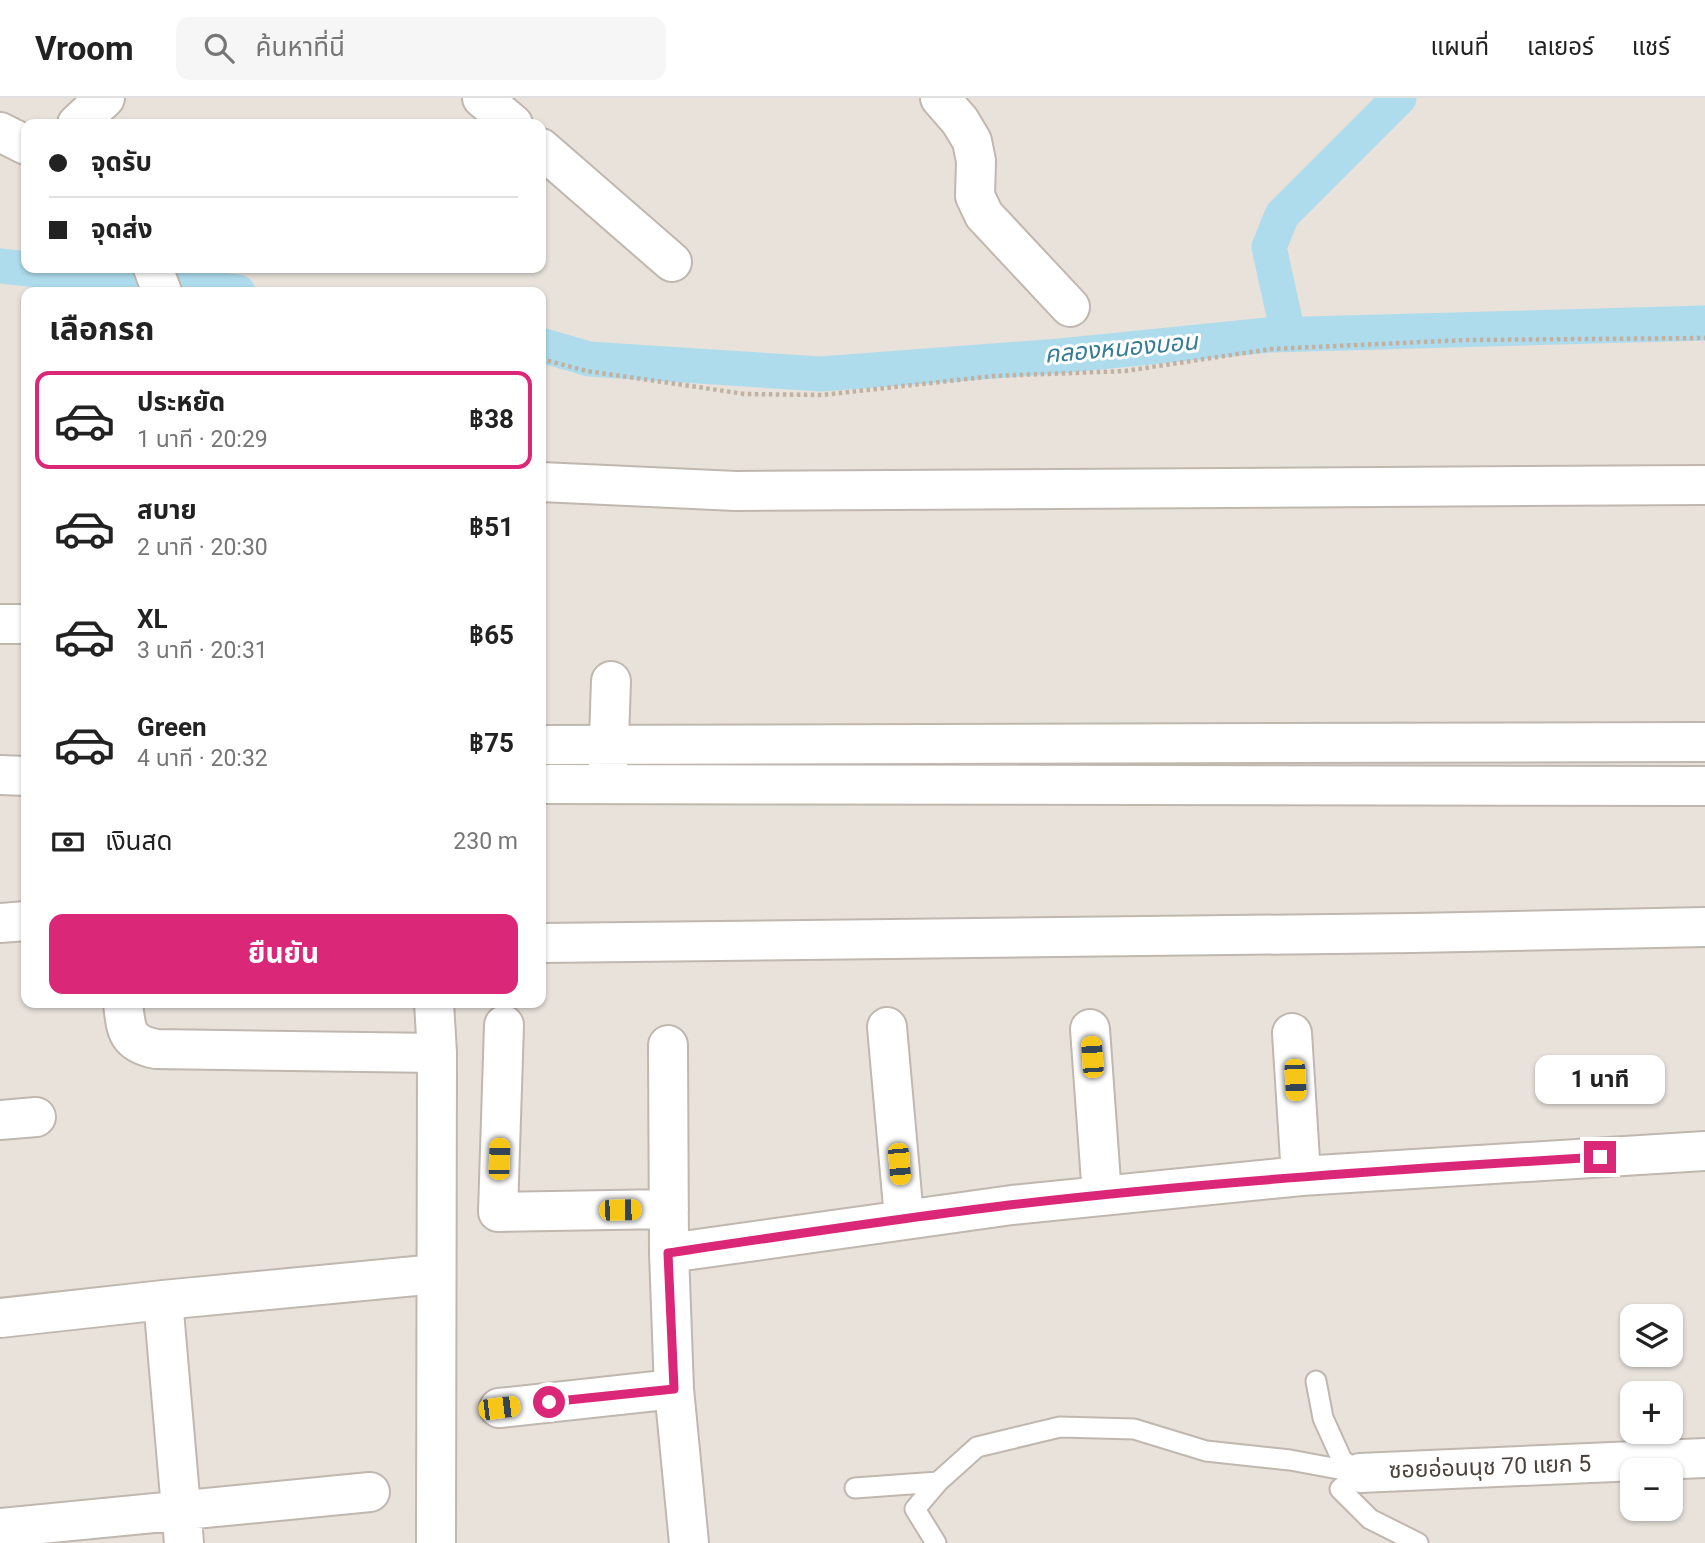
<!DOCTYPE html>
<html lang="th">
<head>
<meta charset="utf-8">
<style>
  :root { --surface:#fff; --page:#f6f6f6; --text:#222; --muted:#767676; --line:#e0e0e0; --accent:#db2777 }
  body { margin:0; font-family:Roboto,"Noto Sans Thai",sans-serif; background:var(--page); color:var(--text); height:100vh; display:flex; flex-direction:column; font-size:26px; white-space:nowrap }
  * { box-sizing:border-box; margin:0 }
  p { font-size:23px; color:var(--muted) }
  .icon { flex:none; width:38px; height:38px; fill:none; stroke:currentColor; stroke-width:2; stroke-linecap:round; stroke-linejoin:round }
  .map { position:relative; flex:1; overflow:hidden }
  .panel { position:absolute; left:21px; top:189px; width:525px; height:721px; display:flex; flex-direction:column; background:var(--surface); border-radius:14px; box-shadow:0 2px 5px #0004 }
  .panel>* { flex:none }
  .guide { position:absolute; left:21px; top:21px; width:525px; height:154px; border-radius:14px; box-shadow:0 2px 5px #0004; display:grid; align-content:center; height:154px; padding:0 28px; background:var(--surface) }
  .controls { position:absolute; left:1620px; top:1206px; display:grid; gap:14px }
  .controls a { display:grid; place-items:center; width:63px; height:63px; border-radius:14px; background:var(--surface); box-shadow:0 2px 5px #0004; font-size:35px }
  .end { position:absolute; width:32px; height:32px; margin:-16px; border:9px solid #db2777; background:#fff; box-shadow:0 0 0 4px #fff }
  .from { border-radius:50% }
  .bubble { position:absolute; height:49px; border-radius:14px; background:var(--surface); box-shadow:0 2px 5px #0004; font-size:23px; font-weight:700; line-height:49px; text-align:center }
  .car { position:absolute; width:21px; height:42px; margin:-21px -10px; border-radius:9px; box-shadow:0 0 5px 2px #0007; background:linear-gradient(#f5c518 24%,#345 0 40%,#f5c518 0 76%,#345 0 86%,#f5c518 0) }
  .guide b { display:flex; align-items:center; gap:24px; height:66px; font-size:26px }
  .guide b+b { border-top:2px solid var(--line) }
  .guide i { width:18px; height:18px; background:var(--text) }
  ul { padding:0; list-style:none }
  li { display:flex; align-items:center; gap:21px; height:98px; margin:0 14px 10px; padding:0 14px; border:4px solid transparent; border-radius:14px }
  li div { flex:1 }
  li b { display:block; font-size:26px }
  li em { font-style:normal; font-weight:700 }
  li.on { border-color:var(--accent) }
  li>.icon { width:63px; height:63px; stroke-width:1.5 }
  h2 { padding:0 28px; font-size:32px; line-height:84px }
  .pay { display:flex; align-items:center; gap:18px; height:77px; padding:0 28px; font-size:26px }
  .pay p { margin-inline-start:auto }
  .action { display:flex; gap:14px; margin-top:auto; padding:14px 28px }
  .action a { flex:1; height:80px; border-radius:14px; background:var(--accent); color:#fff; font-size:28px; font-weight:700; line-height:80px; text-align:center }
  header { display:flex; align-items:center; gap:42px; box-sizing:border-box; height:98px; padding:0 35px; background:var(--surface); border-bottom:2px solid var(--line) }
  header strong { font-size:33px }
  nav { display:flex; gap:38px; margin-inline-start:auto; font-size:24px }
  .search { width:490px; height:63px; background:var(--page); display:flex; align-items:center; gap:18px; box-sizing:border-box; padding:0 24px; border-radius:14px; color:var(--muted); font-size:26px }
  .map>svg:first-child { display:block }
  .residential { fill:#e8e2db; fill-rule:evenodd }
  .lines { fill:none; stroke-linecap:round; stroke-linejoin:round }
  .canal { stroke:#aedcec; stroke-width:35 }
  .service-casing { stroke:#c0b7af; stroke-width:23 }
  .minor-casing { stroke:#c0b7af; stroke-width:42 }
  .path { stroke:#c1b1a2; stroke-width:4.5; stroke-dasharray:3.5 3.5; stroke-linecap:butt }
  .service { stroke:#fff; stroke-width:19 }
  .minor { stroke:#fff; stroke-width:38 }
  .route { stroke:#db2777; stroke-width:9 }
  .labels { text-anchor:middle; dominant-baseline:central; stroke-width:6; stroke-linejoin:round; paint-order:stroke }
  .street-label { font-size:23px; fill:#49413a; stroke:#fff }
  .water-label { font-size:24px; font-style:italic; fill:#357c96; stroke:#fff }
</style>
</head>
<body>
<header>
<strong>Vroom</strong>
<div class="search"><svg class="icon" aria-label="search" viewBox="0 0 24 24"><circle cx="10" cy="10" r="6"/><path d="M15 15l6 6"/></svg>ค้นหาที่นี่</div>
<nav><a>แผนที่</a><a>เลเยอร์</a><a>แชร์</a></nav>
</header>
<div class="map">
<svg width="1705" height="1445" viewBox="0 0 1705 1445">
  <rect width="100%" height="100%" fill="#f5f1ec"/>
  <path class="residential" d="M 0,0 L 1705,0 L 1705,1445 L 0,1445 ZM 26,26 L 541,26 L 541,170 L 26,170 ZM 26,194 L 541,194 L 541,905 L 26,905 ZM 1633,1218 L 1671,1218 L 1671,1256 L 1633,1256 ZM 1633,1295 L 1671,1295 L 1671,1334 L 1633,1334 ZM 1633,1372 L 1671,1372 L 1671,1410 L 1633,1410 Z"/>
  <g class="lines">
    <path class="canal" d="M 0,168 L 238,194
      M 1288,236 L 1269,149 L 1282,117 L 1399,0
      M 541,247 L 589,261 L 821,276 L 1060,258 L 1268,237 L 1705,225"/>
    <g class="service-casing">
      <path id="service" d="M 1316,1283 L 1323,1320 L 1342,1362 L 1359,1374
        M 1360,1375 L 1340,1391 L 1370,1421 L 1418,1445
        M 855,1390 L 938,1384 L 977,1349 L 1060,1329 L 1134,1331 L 1206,1353 L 1290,1362 L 1360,1375
        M 936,1445 L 915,1411 L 938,1384"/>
    </g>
    <g class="minor-casing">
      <path id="minor" d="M 482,0 L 513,26
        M 940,0 L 960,23 L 972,43 L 976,63 L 975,98 L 984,117 L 1070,209
        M 77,26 L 105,0
        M 0,34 L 26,47
        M 541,50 L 672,164
        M 153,170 L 162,194
        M 541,384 L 736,393 L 1705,387
        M 0,526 L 26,526
        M 541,647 L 1705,644
        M 608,670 L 611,583
        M 0,677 L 26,678
        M 541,686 L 1705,688
        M 0,825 L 26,823
        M 541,845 L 1413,835 L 1705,829
        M 123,905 C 126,932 126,945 156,951 L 437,955 L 436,1445
        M 434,905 L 437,955
        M 504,927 L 498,1114 L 669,1111
        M 887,929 L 904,1120
        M 1090,931 L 1102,1098
        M 1292,935 L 1301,1078
        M 668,947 L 669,1155 L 674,1291 L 689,1445
        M 0,1022 L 36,1019
        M 669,1155 L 1012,1107 L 1301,1078 L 1705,1053
        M 163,1202 L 184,1445
        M 0,1220 L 163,1202 L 436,1176
        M 499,1310 L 674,1291
        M 1360,1375 L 1705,1360
        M 0,1430 L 370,1394"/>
    </g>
    <path class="path" d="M 541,261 L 587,273 L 745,296 L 822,297 L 994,278 L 1125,273 L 1271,251 L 1466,242 L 1705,240"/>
    <use href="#service" class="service"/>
    <use href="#minor" class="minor"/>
  </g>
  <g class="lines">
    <path class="route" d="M 549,1304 L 674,1291 L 668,1155 C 782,1138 895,1121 1009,1107 C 1206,1084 1403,1071 1600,1059"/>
  </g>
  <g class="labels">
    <g class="street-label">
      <text transform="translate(1490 1369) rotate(-2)">ซอยอ่อนนุช 70 แยก 5</text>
    </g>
    <g class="water-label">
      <text transform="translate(1121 250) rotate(-5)">คลองหนองบอน</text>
    </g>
  </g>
</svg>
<div class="controls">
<a><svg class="icon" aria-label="layers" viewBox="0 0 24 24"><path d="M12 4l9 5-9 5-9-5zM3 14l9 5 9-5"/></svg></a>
<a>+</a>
<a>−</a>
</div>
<i class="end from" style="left:549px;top:1304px"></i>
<i class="end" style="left:1600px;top:1059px"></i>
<div class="bubble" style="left:1535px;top:957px;width:130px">1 นาที</div>
<i class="car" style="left:1092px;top:959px;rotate:356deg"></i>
<i class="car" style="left:1295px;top:982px;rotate:177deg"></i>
<i class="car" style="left:499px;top:1061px;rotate:2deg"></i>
<i class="car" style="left:899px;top:1066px;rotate:175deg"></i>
<i class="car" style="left:620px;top:1112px;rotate:89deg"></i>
<i class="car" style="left:499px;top:1310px;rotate:83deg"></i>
<div class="guide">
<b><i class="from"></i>จุดรับ</b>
<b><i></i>จุดส่ง</b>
</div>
<section class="panel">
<h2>เลือกรถ</h2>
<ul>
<li class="on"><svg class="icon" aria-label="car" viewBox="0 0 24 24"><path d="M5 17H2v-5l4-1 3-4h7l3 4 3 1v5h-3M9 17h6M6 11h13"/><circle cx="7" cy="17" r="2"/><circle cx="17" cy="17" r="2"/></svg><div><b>ประหยัด</b><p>1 นาที · 20:29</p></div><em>฿38</em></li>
<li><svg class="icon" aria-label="car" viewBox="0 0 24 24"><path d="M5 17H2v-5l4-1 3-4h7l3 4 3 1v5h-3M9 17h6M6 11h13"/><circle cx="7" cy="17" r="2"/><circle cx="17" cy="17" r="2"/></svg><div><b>สบาย</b><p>2 นาที · 20:30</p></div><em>฿51</em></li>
<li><svg class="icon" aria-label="car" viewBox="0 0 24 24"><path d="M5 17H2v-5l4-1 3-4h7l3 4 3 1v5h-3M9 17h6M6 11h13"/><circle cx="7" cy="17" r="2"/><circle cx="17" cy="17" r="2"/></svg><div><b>XL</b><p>3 นาที · 20:31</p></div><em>฿65</em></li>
<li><svg class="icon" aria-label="car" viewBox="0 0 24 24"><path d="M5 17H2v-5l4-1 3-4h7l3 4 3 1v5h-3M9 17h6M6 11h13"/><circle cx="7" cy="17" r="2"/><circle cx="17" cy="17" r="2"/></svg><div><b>Green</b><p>4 นาที · 20:32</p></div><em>฿75</em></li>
</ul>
<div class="pay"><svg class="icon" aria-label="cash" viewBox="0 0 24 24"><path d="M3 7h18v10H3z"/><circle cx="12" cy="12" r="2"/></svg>เงินสด<p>230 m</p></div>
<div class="action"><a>ยืนยัน</a></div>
</section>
</div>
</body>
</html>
